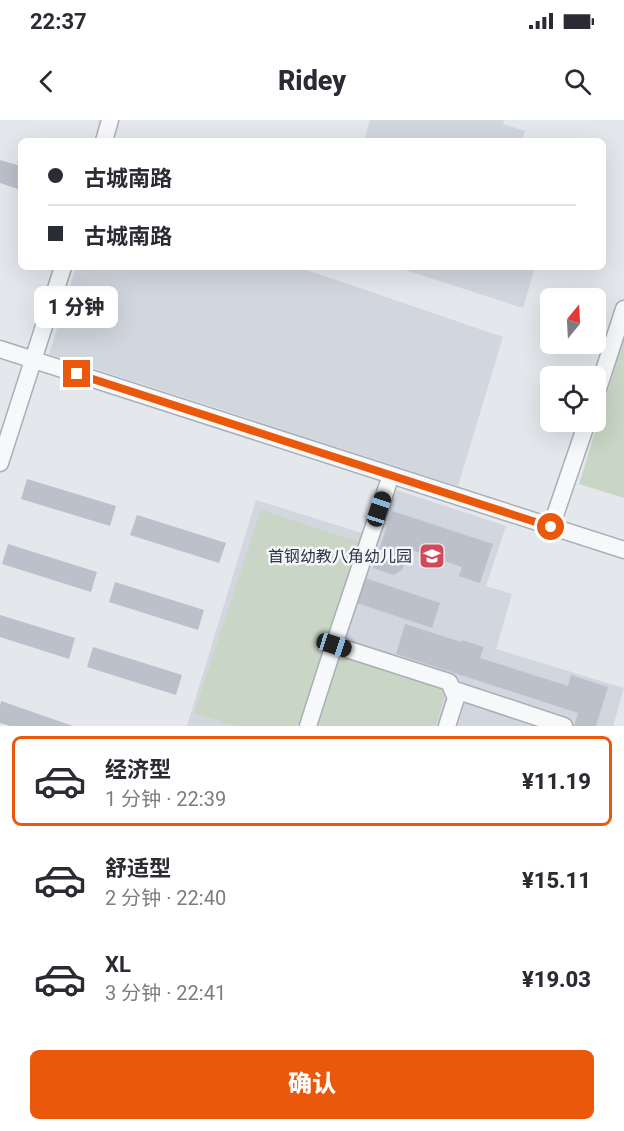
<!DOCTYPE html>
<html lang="zh">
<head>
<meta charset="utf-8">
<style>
  :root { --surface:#fff; --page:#f7f7f7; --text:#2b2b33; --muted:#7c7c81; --line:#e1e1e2; --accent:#ea580c }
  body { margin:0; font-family:Roboto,"Noto Sans SC",sans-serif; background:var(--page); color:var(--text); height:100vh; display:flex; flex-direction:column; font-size:22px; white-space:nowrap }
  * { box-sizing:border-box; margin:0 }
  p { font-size:20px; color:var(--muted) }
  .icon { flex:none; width:33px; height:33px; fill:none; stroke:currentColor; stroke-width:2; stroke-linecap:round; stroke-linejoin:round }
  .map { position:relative; height:606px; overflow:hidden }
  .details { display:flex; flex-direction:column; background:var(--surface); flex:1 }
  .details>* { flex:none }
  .hud { position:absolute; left:18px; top:18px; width:588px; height:132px; border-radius:9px; box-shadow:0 6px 24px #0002; display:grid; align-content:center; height:132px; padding:0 30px; background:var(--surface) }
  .needle { width:39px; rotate:18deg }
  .tools { position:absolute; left:540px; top:168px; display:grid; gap:12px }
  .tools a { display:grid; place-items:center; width:66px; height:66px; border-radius:9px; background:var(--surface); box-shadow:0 6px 24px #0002; font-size:30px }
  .end { position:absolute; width:27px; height:27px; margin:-14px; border:8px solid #ea580c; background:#fff; box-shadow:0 0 0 3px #fff }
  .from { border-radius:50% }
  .bubble { position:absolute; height:42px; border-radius:9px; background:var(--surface); box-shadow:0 6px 24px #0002; font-size:20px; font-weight:800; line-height:42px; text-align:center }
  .car { position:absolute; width:18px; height:36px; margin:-18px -9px; border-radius:8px; box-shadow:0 0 4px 2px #0007; background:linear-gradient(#222 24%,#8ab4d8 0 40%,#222 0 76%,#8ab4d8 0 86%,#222 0) }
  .hud b { display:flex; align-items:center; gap:21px; height:57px; font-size:22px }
  .hud b+b { border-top:2px solid var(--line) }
  .hud i { width:15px; height:15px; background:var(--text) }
  ul { padding:10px 0 0; list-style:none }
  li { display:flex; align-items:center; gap:18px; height:90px; margin:0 12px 9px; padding:0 18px; border:3px solid transparent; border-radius:9px }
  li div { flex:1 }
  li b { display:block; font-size:22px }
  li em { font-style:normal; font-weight:800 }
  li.selected { border-color:var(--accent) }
  li>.icon { width:54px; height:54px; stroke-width:1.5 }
  .cta { display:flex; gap:12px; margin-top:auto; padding:12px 30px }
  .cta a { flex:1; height:69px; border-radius:9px; background:var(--accent); color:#fff; font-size:24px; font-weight:800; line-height:69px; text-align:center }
  .status { display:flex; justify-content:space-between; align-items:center; height:42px; padding:0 30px; background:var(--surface); direction:ltr }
  .status svg { height:16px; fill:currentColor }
  header { display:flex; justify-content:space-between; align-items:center; height:78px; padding:0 30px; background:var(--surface); font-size:27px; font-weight:800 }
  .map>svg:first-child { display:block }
  .built { fill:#d2d6de }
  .green { fill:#c9d6c5 }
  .building { fill:#bbc0ca }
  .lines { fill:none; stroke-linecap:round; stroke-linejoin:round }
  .street-casing { stroke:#a9aeb7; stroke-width:19 }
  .street { stroke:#f7f8fa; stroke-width:16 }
  .route { stroke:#ea580c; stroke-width:8 }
  .labels { text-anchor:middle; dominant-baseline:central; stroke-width:5; stroke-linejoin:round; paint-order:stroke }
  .poi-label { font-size:16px; fill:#2b3445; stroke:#f4f6f9; text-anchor:end }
</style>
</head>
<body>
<div class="status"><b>22:37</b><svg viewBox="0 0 49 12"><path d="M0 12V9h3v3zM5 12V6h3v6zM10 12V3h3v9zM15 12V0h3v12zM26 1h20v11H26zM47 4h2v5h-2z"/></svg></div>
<header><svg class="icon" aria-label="back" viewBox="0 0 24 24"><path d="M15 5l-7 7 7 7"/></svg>Ridey<svg class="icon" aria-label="search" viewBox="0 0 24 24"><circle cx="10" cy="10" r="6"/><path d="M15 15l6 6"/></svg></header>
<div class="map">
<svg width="624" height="606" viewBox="0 0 624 606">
  <rect width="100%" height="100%" fill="#e4e7ec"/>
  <path class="built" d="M 370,0 L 504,0 L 503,4 L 525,11 L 522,21 L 364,21 Z
    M 76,147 L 298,147 L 503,217 L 458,366 L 49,234 Z
    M 396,147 L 535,147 L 523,188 Z
    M 381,365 L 506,406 L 486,466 L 512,474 L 496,529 L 624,568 L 613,606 L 187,606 L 256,380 L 365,414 Z"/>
  <path class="green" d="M 624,218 L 624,378 L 579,364 Z
    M 261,390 L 362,423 L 305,598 L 295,606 L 234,606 L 194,593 Z
    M 335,534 L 446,571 L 435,606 L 311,606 Z"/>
  <path class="building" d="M 0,40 L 21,46 L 21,70 L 0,63 Z
    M 27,359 L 116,386 L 110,406 L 21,379 Z
    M 392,391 L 493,424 L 480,463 L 459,456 L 462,447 L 402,427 L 399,436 L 402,438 L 404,444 L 402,450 L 394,455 L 373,448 Z
    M 137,395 L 226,423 L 219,443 L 130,415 Z
    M 8,424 L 97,452 L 91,472 L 2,444 Z
    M 362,457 L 440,483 L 432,508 L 354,482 Z
    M 115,462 L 204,490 L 198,510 L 109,482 Z
    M 0,495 L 75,518 L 69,539 L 0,517 Z
    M 405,504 L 461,522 L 462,520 L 484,527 L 480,538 L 568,566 L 571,555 L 608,567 L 596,606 L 574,606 L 578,593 L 396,534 Z
    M 93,527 L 182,555 L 176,575 L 87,547 Z
    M 1,581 L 73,606 L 10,606 L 0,603 L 0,586 Z"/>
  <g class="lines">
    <g class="street-casing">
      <path id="street" d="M 104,21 L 110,0
        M 0,229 L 624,430
        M 596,275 L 624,189
        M 0,343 L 63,147
        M 551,407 L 587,302
        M 334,525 L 449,562 L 456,578 L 447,606
        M 452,569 L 564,606
        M 308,606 L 334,525 L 391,355"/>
    </g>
    <use href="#street" class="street"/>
  </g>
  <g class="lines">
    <path class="route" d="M 77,254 L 551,407"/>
  </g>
  <defs>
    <g id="school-square" transform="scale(1.35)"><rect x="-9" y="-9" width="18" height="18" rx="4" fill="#d1495b" stroke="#f4f6f9"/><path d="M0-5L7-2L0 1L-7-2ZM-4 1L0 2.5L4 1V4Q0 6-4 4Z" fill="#fff"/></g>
  </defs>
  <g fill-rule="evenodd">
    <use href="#school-square" x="432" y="436"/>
  </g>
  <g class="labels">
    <g class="poi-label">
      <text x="412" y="436">首钢幼教八角幼儿园</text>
    </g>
  </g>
</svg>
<div class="tools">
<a><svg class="needle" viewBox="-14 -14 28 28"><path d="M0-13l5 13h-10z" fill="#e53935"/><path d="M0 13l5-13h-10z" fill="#7c7c81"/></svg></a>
<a><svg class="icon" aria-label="locate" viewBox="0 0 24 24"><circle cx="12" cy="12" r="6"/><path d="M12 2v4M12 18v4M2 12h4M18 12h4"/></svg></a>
</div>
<i class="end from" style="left:551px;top:407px"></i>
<i class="end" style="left:77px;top:254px"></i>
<div class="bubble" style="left:34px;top:166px;width:84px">1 分钟</div>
<i class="car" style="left:379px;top:389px;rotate:18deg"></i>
<i class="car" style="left:334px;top:525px;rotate:108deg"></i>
<div class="hud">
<b><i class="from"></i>古城南路</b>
<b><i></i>古城南路</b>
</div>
</div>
<section class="details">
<ul>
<li class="selected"><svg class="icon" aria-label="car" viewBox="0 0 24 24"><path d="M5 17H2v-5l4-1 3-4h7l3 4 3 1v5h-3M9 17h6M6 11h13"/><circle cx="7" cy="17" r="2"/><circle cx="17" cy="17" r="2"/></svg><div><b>经济型</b><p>1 分钟 · 22:39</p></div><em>¥11.19</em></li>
<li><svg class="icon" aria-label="car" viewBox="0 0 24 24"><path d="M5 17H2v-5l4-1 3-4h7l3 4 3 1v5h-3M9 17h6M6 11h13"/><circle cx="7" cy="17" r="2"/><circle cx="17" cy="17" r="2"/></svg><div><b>舒适型</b><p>2 分钟 · 22:40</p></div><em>¥15.11</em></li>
<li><svg class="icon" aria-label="car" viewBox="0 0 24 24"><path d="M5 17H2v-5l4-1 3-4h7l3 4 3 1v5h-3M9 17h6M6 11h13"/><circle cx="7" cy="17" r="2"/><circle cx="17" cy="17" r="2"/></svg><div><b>XL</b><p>3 分钟 · 22:41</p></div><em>¥19.03</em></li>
</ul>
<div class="cta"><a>确认</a></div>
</section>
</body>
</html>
